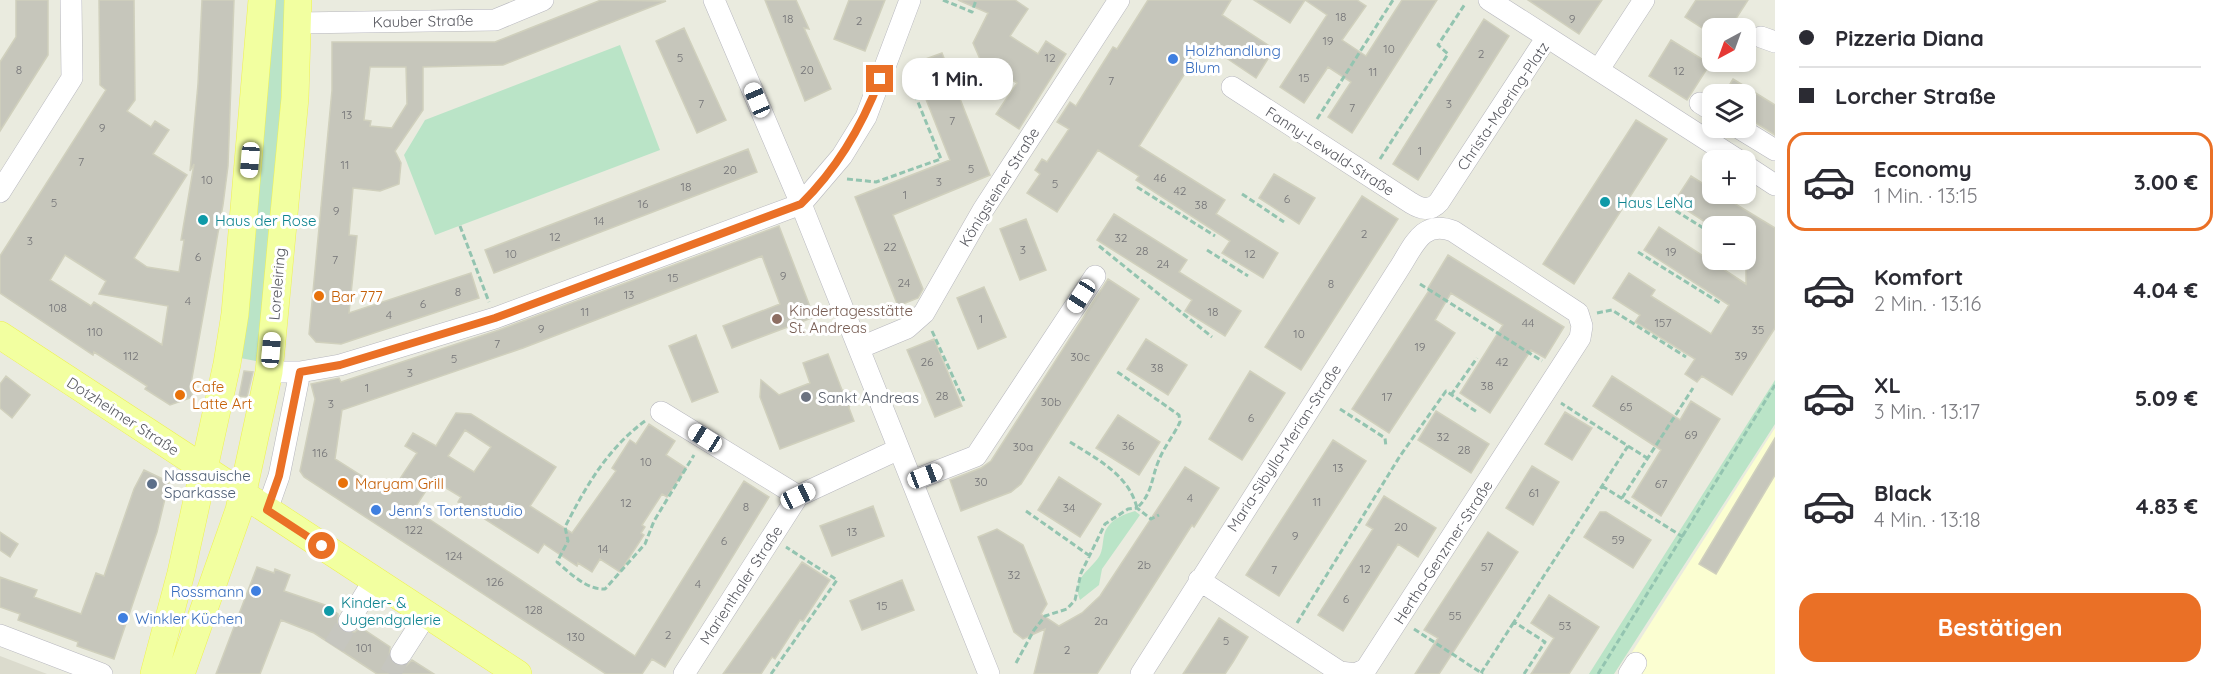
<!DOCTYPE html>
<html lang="de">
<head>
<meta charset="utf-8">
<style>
  :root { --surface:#fff; --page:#f2f2f3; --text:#2b2b33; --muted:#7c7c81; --line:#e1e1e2; --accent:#ea7026 }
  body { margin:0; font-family:Quicksand,sans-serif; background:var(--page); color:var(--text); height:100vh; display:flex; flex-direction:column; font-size:22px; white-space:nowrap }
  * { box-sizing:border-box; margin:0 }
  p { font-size:20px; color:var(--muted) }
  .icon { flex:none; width:33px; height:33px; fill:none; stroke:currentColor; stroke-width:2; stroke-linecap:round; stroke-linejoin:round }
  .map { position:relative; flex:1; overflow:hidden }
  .details { display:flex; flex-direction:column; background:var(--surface); width:450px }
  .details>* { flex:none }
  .top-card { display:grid; align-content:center; height:132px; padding:0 24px; background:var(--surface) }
  .needle { width:39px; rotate:221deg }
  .controls { position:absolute; left:1702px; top:18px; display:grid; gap:12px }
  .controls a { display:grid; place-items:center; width:54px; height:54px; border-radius:12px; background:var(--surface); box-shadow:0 3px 9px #0003; font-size:30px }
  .end { position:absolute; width:27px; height:27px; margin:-14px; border:8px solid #ea7026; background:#fff; box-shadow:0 0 0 3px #fff }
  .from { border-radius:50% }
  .bubble { position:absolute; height:42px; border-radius:18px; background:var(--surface); box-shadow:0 3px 9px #0003; font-size:20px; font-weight:700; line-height:42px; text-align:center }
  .car { position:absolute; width:18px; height:36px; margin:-18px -9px; border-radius:8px; box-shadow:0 0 4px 2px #0007; background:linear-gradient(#fff 24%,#345 0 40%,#fff 0 76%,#345 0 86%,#fff 0) }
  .top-card b { display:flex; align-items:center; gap:21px; height:57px; font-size:22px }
  .top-card b+b { border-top:2px solid var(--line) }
  .top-card i { width:15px; height:15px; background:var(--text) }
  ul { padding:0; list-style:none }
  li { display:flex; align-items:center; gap:18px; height:99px; margin:0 12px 9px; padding:0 12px; border:3px solid transparent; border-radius:18px }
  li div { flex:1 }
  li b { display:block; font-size:22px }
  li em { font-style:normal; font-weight:700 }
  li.selected { border-color:var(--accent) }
  li>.icon { width:54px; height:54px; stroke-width:1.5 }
  .primary-button { display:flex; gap:12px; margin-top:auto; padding:12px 24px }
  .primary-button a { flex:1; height:69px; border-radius:18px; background:var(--accent); color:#fff; font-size:24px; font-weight:700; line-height:69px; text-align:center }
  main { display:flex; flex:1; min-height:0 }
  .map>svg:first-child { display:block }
  .commercial { fill:#fbfed1 }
  .education { fill:#dbdbcd }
  .green { fill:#bae4c7 }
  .building { fill:#c6c6bb; stroke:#d0d0bd; stroke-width:1.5; fill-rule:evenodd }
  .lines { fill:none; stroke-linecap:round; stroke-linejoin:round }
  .minor-tunnel { stroke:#c6c6bf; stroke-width:21; stroke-dasharray:21 10; stroke-linecap:butt }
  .minor-casing { stroke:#b7b7be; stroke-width:22 }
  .major-casing { stroke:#eff251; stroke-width:28 }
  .path { stroke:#93c4b0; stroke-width:3; stroke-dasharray:6 3; stroke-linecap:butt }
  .minor { stroke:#fff; stroke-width:21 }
  .major { stroke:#f2ffa0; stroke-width:27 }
  .route { stroke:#ea7026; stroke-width:8 }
  .shop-dot { fill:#3f7fe0; stroke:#fff; stroke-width:2 }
  .culture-dot { fill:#0f9aa8; stroke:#fff; stroke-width:2 }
  .food-dot { fill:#e8710a; stroke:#fff; stroke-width:2 }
  .education-dot { fill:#8d6e63; stroke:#fff; stroke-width:2 }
  .worship-dot { fill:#6b7280; stroke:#fff; stroke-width:2 }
  .service-dot { fill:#5c6f8a; stroke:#fff; stroke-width:2 }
  .labels { text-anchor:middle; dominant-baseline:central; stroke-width:6; stroke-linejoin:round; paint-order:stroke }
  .number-label { font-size:12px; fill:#747477 }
  .street-label { font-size:15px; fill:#585960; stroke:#fff }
  .shop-label { font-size:15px; fill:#366cbe; stroke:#fff; text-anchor:start }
  .culture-label { font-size:15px; fill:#0d838f; stroke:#fff; text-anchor:start }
  .food-label { font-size:15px; fill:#c56008; stroke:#fff; text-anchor:start }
  .education-label { font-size:15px; fill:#785e54; stroke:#fff; text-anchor:start }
  .worship-label { font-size:15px; fill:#5b616d; stroke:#fff; text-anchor:start }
  .service-label { font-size:15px; fill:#4e5e75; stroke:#fff; text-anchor:start }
</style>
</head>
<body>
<main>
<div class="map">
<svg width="1775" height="674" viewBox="0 0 1775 674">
  <rect width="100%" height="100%" fill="#eaebdf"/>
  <path class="commercial" d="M 1775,428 L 1775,674 L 1636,674 L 1629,657 Z"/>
  <path class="education" d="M 0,656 L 47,674 L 0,674 Z"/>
  <path class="green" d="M 273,0 L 289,0 L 261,362 L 235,357 Z
    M 620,45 L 660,150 L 435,235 L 404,155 L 425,120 Z
    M 1775,380 L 1775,424 L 1614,674 L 1589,674 Z
    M 1135,511 L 1140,515 L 1102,569 L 1099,585 L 1080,600 C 1071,577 1091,571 1100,555 C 1104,547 1102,535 1107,528 C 1113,518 1125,514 1135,511 Z"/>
  <path class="building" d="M 16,0 L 48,0 L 48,55 L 0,131 L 0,62 L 16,37 Z
    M 99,0 L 134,0 L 135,100 L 127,111 L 151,127 L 155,121 L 169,130 L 153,154 L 187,175 L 134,258 L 147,267 L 179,272 L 184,240 L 181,240 L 194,164 L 190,171 L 198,84 L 202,0 L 234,0 L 228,166 L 223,205 L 190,389 L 193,397 L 170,405 L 145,389 L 147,386 L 94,352 L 93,355 L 0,293 L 0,256 L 106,90 L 100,85 ZM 65,255 L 106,281 L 99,294 L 168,306 L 162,345 L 94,302 L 91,306 L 50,280 Z
    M 601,0 L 666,1 L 503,65 L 423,67 L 423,110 L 395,151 L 401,163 L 399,184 L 380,191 L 353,188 L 349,235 L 357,236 L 349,313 L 471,273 L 479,298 L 341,344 L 316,342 L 309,334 L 332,90 L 332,42 L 495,42 ZM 370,67 L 406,67 L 407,104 L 392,128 L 370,126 L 371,121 L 364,120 Z
    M 765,0 L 796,0 L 809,29 L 804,28 L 831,89 L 805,101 Z
    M 849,0 L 885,0 L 865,51 L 834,39 Z
    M 958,0 L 1015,0 L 1028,9 L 1010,36 L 1038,54 L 1046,41 L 1066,54 L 1019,129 L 996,114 L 1017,83 L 980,59 L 973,43 L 988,13 Z
    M 1148,0 L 1231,0 L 1222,15 L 1274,49 L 1256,78 L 1204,43 L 1139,146 L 1225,200 L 1216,214 L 1278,253 L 1263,278 L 1222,253 L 1230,241 L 1136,180 L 1139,176 L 1098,150 L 1057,212 L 1027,193 L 1040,174 L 1035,170 L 1042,159 L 1047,162 L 1069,129 L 1057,122 L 1070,102 L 1076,106 L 1113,47 L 1117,49 Z
    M 1254,0 L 1357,0 L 1366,6 L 1342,40 L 1366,56 L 1402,0 L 1437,0 L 1352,133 L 1328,117 L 1351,82 L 1328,67 L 1304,103 L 1280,87 L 1327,15 L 1305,0 L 1290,23 Z
    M 1528,0 L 1602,0 L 1579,34 Z
    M 1696,0 L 1748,0 L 1730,28 L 1713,28 L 1713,35 L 1685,17 Z
    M 1484,19 L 1509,36 L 1418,180 L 1393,164 Z
    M 684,28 L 726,120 L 697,133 L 656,41 Z
    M 1671,40 L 1710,64 L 1687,100 L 1649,76 Z
    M 942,53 L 990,175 L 893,215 L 923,289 L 918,298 L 898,306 L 855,197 L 950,160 L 912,64 Z
    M 1733,79 L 1775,105 L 1775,135 L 1748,118 L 1752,112 L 1747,109 L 1755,94 L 1724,94 Z
    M 1636,120 L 1667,139 L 1574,284 L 1543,264 Z
    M 748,149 L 757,172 L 494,273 L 485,250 Z
    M 1274,174 L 1315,198 L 1299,224 L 1259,198 Z
    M 1691,176 L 1713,190 L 1713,194 L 1719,194 L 1775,228 L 1775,328 L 1732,395 L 1702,376 L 1697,382 L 1685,374 L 1695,359 L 1635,322 L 1640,315 L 1613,298 L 1629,273 L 1655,290 L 1651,296 L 1711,334 L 1729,305 L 1644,250 L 1659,227 L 1746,284 L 1746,226 L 1713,227 L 1674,202 Z
    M 1362,196 L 1398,219 L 1301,370 L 1265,347 Z
    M 1114,214 L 1187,260 L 1179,272 L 1241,311 L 1225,336 L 1185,311 L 1192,300 L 1097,240 Z
    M 1026,219 L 1046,270 L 1020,280 L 1000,229 Z
    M 779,226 L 814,317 L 732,348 L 723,326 L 780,304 L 762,256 L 523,348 L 342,410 L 335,459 L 390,494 L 417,453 L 405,446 L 413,433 L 436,446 L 456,413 L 471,414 L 556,467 L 530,506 L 572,533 L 616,471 L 612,468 L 630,440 L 636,444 L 649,424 L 675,441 L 666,455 L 686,468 L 667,497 L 662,494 L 642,525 L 645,527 L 641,533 L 644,535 L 620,572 L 600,559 L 592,572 L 578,563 L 577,566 L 544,544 L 538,553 L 458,502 L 461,497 L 433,480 L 414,509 L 635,656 L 744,481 L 769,497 L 665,667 L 652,659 L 642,674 L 606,674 L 304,477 L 300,471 L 315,399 L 311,384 L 339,378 L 341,382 L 499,330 ZM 465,430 L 491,447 L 474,472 L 448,456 Z
    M 1448,255 L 1564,327 L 1545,358 L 1531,350 L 1490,413 L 1460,393 L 1503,325 L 1451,293 L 1435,320 L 1455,333 L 1389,433 L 1352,409 L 1430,289 L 1428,288 Z
    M 1108,279 L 1139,299 L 1021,484 L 1011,492 L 961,511 L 950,480 L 981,468 L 991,461 Z
    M 984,287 L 1006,337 L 978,349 L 957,298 Z
    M 696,335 L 718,392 L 692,402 L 669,346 Z
    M 934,339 L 962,406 L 935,417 L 907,350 Z
    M 1146,339 L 1187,365 L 1168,395 L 1127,369 Z
    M 828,354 L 842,390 L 853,393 L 849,408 L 854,421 L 780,449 L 760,397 L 761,380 L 779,395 L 810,383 L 803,363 Z
    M 244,371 L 253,372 L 247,397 L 239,396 Z
    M 1250,371 L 1285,393 L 1242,460 L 1209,439 Z
    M 6,376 L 30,395 L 12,418 L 0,408 L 0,384 Z
    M 1612,376 L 1680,420 L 1691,401 L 1720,419 L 1661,516 L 1632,497 L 1661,450 L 1593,406 Z
    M 1436,411 L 1489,444 L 1471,473 L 1418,440 Z
    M 1565,412 L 1592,428 L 1572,460 L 1545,444 Z
    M 1118,415 L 1160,442 L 1139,475 L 1096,448 Z
    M 1775,438 L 1775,475 L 1716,574 L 1699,564 Z
    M 1333,440 L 1366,461 L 1279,596 L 1246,575 Z
    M 1532,466 L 1559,482 L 1533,525 L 1506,508 Z
    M 1185,467 L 1219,488 L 1194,527 L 1192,525 L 1097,674 L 1034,674 L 1045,629 L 1023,639 L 1014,632 L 978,537 L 997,529 L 1023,545 L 1047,604 L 1041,614 L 1059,626 L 1082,613 L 1100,596 Z
    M 144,470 L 169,482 L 157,532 L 114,659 L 77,646 L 78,642 L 18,620 L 20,614 L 0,607 L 0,577 L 37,590 L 34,597 L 81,614 L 96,573 L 104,576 L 134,489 Z
    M 1059,477 L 1101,504 L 1080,537 L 1038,510 Z
    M 1384,496 L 1436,528 L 1418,557 L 1398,544 L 1343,631 L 1318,615 L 1373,529 L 1366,525 Z
    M 873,506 L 884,536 L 832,556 L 820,526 Z
    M 1600,512 L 1606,512 L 1651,540 L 1633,568 L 1584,537 Z
    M 0,532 L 18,544 L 10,557 L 0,550 Z
    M 1488,532 L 1518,552 L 1439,674 L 1415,674 L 1438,638 L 1424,630 Z
    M 802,562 L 830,580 L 803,621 L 800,620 L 775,659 L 772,657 L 761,674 L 723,674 Z
    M 257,567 L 274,573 L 275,569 L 290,575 L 284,591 L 325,605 L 338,614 L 338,627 L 343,632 L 355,632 L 360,627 L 390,647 L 389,659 L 395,665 L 406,666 L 412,660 L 434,674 L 377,674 L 314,633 L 281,620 L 260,674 L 216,674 Z
    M 902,580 L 914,610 L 862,630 L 850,601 Z
    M 1549,595 L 1599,627 L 1569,674 L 1531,674 L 1554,638 L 1531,623 Z
    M 1219,618 L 1248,637 L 1233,662 L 1225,674 L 1183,674 Z"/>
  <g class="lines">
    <path class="minor-tunnel" d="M 334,646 L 349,621
      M 390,674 L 401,654"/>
    <g class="minor-casing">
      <path id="minor" d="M 714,0 L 801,204 L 989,674
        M 1489,0 L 1547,37
        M 298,23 L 495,20 L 543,0
        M 1761,37 L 1775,42
        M 1599,69 L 1644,0
        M 1232,87 L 1411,203 C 1421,209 1430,212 1439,202 L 1547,37 L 1738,160
        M 1700,103 L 1713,111
        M 1739,128 L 1775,150
        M 1746,166 L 1775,185
        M 0,192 L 72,78 L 71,0
        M 859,348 L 907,328 L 924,313 L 983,210 L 1119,0
        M 269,372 L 300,372 L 340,365 L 495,318 L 801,204 L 842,156 L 866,117 L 910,0
        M 661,412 L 798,496
        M 912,481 L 976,456 L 1095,276
        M 267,510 L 279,476 L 300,372
        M 349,621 L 374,580
        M 0,635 L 102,674
        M 401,654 L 426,615
        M 684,674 L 798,496 L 899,449
        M 1141,674 L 1398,270 C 1413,248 1421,219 1453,231 L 1578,313 L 1582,326 L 1580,338 L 1366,669 L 1355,674 L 1340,672 L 1199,580
        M 1629,674 L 1636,663"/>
    </g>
    <g class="major-casing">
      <path id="major" d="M 0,335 L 518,674
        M 154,674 L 181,573 L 227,364 L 235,314 L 262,0
        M 181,674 L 239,510 L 269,372 L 295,98 L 298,0"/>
    </g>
    <path class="path" d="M 943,0 L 972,12 L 976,0
      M 1317,119 L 1393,0
      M 1380,159 L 1448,54 L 1438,45 L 1465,4
      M 847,179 L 876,182 L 941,159 L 905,70
      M 1137,187 L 1215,236
      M 1242,194 L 1284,222
      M 1668,206 L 1713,234
      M 460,226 L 489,302
      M 1099,246 L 1212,337
      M 1207,250 L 1248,276
      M 1638,252 L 1720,303
      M 1746,255 L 1750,257
      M 1420,284 L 1542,361
      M 1597,313 L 1612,310 L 1686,357
      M 932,331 L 964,401
      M 1451,395 L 1477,358
      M 1340,409 L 1385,438 L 1386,447
      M 645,421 C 608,448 586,486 565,527 L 568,541 L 557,562 C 571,574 587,590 605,589 L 645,544 L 654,521 L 694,455
      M 1070,442 C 1097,459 1129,475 1137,508 C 1153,493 1151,478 1159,460 C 1164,447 1174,435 1180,422 L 1179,415 L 1116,371
      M 1628,446 L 1647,458
      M 1602,486 L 1683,537
      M 1622,498 L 1693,388
      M 1026,511 L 1090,556
      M 1297,623 L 1400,456 L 1446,391 L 1477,412
      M 1414,629 L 1483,674
      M 1016,663 L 1034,630 L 1045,616 L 1067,609 L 1075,600 L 1081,573 L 1105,524 L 1128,509 L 1137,508 L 1151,519 L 1159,515
      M 1481,673 L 1514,622
      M 771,674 L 837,580 L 786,547
      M 1524,674 L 1545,642 L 1514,622 L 1628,446 L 1561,403
      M 1598,674 L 1775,385"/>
    <use href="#minor" class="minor"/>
    <use href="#major" class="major"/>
  </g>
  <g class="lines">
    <path class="route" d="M 322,546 L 267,510 L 279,476 L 300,372 L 340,365 L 495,318 L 801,204 C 838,168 862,126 880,79"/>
  </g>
  <g class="shop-dot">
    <circle cx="1173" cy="59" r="6"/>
    <circle cx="376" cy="510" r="6"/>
    <circle cx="256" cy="591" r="6"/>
    <circle cx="123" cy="618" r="6"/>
  </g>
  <g class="culture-dot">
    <circle cx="1605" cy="202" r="6"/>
    <circle cx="203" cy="220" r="6"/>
    <circle cx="329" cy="611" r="6"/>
  </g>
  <g class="food-dot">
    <circle cx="319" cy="296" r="6"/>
    <circle cx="180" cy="395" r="6"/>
    <circle cx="343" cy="483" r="6"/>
  </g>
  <circle class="education-dot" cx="777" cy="319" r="6"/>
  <circle class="worship-dot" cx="806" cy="397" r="6"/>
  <circle class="service-dot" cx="152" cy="484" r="6"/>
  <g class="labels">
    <g class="number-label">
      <text x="1341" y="16">18</text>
      <text x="788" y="18">18</text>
      <text x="1572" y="18">9</text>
      <text x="859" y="20">2</text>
      <text x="1328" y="40">19</text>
      <text x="1389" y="48">10</text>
      <text x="1481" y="53">2</text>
      <text x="680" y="57">5</text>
      <text x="1050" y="57">12</text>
      <text x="19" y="69">8</text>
      <text x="807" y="69">20</text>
      <text x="1679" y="70">12</text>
      <text x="1373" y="71">11</text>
      <text x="1304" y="77">15</text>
      <text x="1111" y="80">7</text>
      <text x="701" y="103">7</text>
      <text x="1449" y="103">3</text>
      <text x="1352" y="107">7</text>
      <text x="347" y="114">13</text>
      <text x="952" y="120">7</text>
      <text x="102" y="127">9</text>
      <text x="1420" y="150">1</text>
      <text x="81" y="161">7</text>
      <text x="345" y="164">11</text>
      <text x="971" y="168">5</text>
      <text x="730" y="169">20</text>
      <text x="1160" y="177">46</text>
      <text x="207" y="179">10</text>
      <text x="939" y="181">3</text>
      <text x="1055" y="183">5</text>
      <text x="686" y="186">18</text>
      <text x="1180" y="190">42</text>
      <text x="905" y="194">1</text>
      <text x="1287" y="198">6</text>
      <text x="54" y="202">5</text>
      <text x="643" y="203">16</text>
      <text x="1201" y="204">38</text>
      <text x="336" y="210">9</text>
      <text x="599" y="220">14</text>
      <text x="1364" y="233">2</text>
      <text x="555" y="236">12</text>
      <text x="1121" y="237">32</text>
      <text x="30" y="240">3</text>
      <text x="890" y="246">22</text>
      <text x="1023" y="249">3</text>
      <text x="1142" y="250">28</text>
      <text x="1671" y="251">19</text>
      <text x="511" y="253">10</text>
      <text x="1250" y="253">12</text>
      <text x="198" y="256">6</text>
      <text x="335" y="259">7</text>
      <text x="1163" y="263">24</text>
      <text x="783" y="275">9</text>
      <text x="673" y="277">15</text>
      <text x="904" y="282">24</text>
      <text x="1331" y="283">8</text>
      <text x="458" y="291">8</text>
      <text x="629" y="294">13</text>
      <text x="188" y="300">4</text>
      <text x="423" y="303">6</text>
      <text x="58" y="307">108</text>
      <text x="585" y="311">11</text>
      <text x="1213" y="311">18</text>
      <text x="389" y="314">4</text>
      <text x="981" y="318">1</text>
      <text x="1528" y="322">44</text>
      <text x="1663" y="322">157</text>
      <text x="541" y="328">9</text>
      <text x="1758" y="329">35</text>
      <text x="95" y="331">110</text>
      <text x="1299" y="333">10</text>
      <text x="497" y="343">7</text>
      <text x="1420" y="346">19</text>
      <text x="131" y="355">112</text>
      <text x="1741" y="355">39</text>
      <text x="1080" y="356">30c</text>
      <text x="454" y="358">5</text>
      <text x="927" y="361">26</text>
      <text x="1502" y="361">42</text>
      <text x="1157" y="367">38</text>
      <text x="410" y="372">3</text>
      <text x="1487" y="385">38</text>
      <text x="367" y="387">1</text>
      <text x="942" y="395">28</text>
      <text x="1387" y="396">17</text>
      <text x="1051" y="401">30b</text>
      <text x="331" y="403">3</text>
      <text x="1626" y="406">65</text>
      <text x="1251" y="417">6</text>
      <text x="1691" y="434">69</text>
      <text x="1443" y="436">32</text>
      <text x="1128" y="445">36</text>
      <text x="1023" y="446">30a</text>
      <text x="1464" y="449">28</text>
      <text x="320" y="452">116</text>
      <text x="646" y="461">10</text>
      <text x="1338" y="467">13</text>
      <text x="981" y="481">30</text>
      <text x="1661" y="483">67</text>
      <text x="1534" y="492">61</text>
      <text x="1190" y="497">4</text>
      <text x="1317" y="501">11</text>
      <text x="626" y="502">12</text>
      <text x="746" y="506">8</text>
      <text x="1069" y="507">34</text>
      <text x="1401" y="526">20</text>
      <text x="414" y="529">122</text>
      <text x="852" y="531">13</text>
      <text x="1295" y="535">9</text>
      <text x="1618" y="539">59</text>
      <text x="724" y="540">6</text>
      <text x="603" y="548">14</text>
      <text x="454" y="555">124</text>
      <text x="1144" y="564">2b</text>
      <text x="1487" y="566">57</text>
      <text x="1365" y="568">12</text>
      <text x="1274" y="569">7</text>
      <text x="1014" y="574">32</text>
      <text x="495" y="581">126</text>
      <text x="698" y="583">4</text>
      <text x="1346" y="598">6</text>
      <text x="882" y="605">15</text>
      <text x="534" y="609">128</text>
      <text x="1455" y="615">55</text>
      <text x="1101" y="620">2a</text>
      <text x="1565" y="625">53</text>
      <text x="668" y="634">2</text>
      <text x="576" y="636">130</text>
      <text x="1226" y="640">5</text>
      <text x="364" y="647">101</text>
      <text x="1067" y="649">2</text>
    </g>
    <g class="street-label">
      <text transform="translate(423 21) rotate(-1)">Kauber Straße</text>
      <text transform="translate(1503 106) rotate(-56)">Christa-Moering-Platz</text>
      <text transform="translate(1330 151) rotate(33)">Fanny-Lewald-Straße</text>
      <text transform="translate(999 187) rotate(-58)">Königsteiner Straße</text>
      <text transform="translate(277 284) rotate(-85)">Loreleiring</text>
      <text transform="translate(123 416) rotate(33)">Dotzheimer Straße</text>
      <text transform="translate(1284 448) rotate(-57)">Maria-Sibylla-Merian-Straße</text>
      <text transform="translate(1443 552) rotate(-57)">Hertha-Genzmer-Straße</text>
      <text transform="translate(741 585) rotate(-57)">Marienthaler Straße</text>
    </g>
    <g class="shop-label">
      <text x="1185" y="50">Holzhandlung<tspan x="1185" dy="17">Blum</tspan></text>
      <text x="388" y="510">Jenn's Tortenstudio</text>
      <text x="244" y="591" text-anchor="end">Rossmann</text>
      <text x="135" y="618">Winkler Küchen</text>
    </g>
    <g class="culture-label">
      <text x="1617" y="202">Haus LeNa</text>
      <text x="215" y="220">Haus der Rose</text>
      <text x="341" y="602">Kinder- &amp;<tspan x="341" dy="17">Jugendgalerie</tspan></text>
    </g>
    <g class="food-label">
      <text x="331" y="296">Bar 777</text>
      <text x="192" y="386">Cafe<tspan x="192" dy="17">Latte Art</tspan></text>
      <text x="355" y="483">Maryam Grill</text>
    </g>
    <g class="education-label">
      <text x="789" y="310">Kindertagesstätte<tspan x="789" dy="17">St. Andreas</tspan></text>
    </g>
    <g class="worship-label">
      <text x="818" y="397">Sankt Andreas</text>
    </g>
    <g class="service-label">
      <text x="164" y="475">Nassauische<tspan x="164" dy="17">Sparkasse</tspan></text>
    </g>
  </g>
</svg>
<div class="controls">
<a><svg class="needle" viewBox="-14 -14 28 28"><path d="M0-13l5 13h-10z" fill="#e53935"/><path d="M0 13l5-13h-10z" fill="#7c7c81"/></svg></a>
<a><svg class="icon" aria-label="layers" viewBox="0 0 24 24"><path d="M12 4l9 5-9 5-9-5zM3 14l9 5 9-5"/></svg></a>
<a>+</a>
<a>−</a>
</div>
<i class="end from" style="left:322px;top:546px"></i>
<i class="end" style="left:880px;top:79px"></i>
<div class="bubble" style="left:902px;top:58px;width:111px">1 Min.</div>
<i class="car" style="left:757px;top:100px;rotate:337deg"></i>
<i class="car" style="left:250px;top:160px;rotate:185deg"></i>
<i class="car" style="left:1081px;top:296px;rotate:213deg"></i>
<i class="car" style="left:271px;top:350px;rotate:5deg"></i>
<i class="car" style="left:705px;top:438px;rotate:302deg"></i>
<i class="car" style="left:925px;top:476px;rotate:69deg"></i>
<i class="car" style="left:798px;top:496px;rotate:65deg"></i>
</div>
<section class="details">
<div class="top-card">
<b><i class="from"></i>Pizzeria Diana</b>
<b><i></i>Lorcher Straße</b>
</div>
<ul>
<li class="selected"><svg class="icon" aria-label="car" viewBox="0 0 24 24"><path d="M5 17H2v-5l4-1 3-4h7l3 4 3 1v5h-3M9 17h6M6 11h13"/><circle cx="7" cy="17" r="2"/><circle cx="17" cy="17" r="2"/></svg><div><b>Economy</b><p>1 Min. · 13:15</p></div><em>3.00 €</em></li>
<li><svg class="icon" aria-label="car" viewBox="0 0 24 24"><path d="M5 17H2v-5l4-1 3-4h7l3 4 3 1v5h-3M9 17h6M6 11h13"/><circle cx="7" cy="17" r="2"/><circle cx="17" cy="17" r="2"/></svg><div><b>Komfort</b><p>2 Min. · 13:16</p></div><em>4.04 €</em></li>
<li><svg class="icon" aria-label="car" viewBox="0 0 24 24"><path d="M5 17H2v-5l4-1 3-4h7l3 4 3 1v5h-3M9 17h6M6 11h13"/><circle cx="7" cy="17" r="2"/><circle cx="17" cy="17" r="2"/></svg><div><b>XL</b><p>3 Min. · 13:17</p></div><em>5.09 €</em></li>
<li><svg class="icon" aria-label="car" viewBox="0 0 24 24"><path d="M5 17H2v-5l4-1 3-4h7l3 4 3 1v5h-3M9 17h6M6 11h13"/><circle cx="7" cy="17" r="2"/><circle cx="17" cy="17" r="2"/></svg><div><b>Black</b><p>4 Min. · 13:18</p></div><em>4.83 €</em></li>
</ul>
<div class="primary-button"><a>Bestätigen</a></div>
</section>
</main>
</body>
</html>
